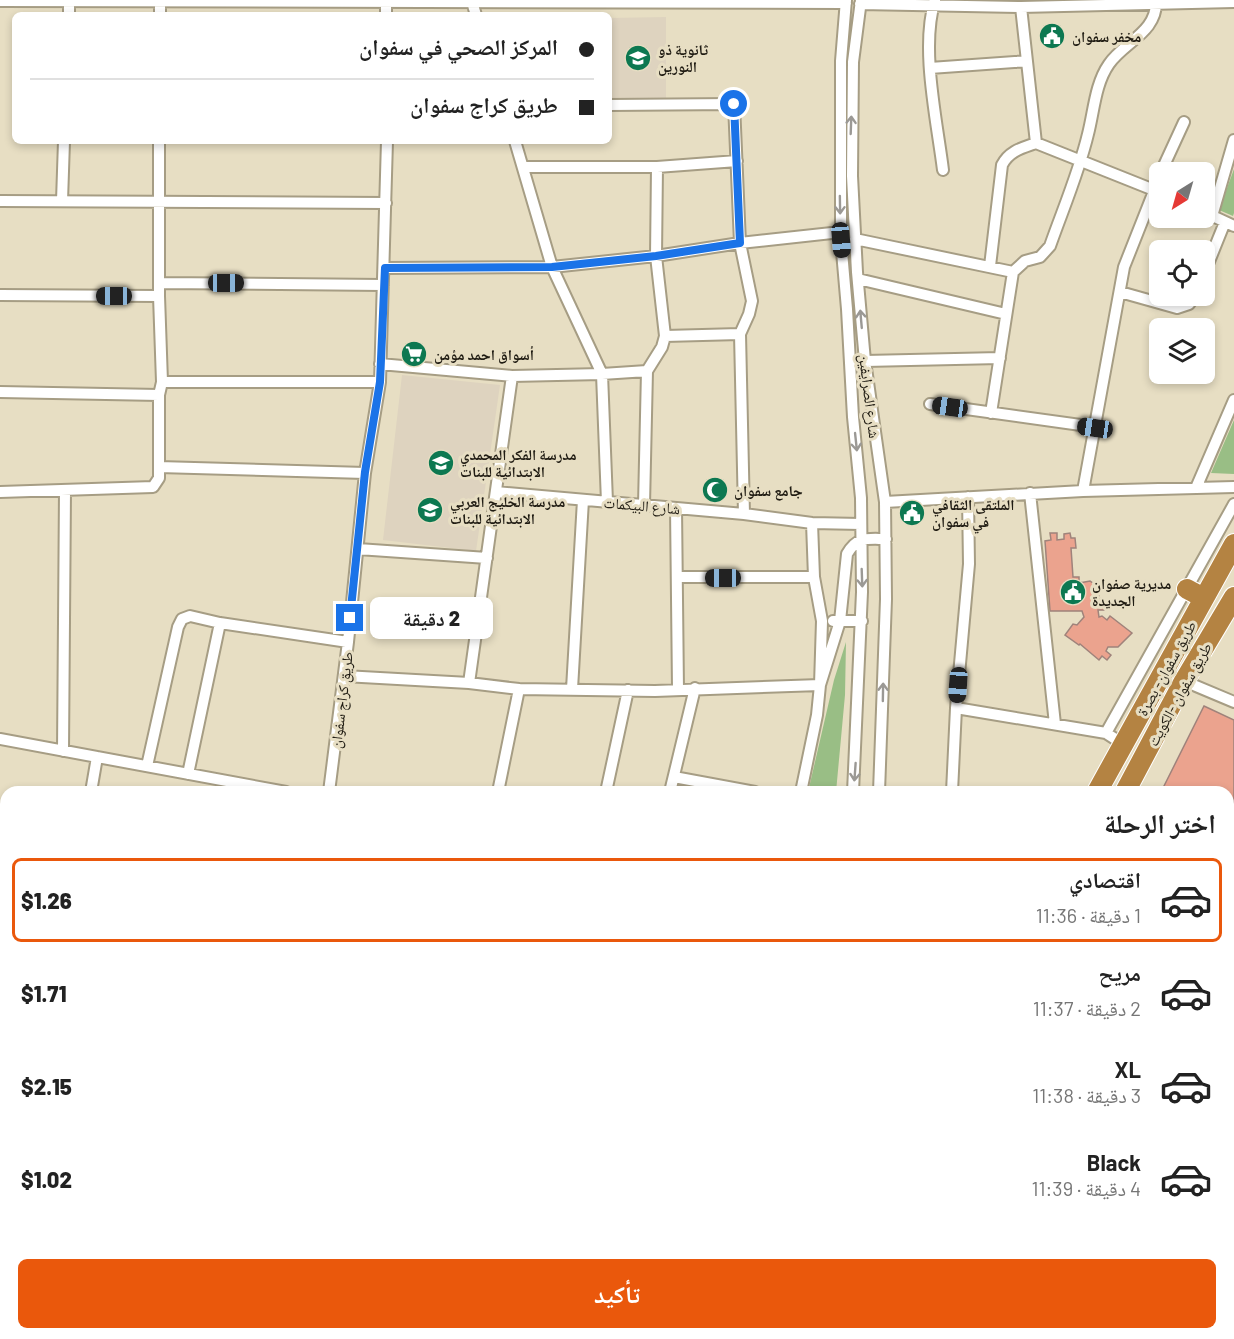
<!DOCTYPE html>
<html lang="ar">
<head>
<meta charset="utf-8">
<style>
  :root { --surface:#fff; --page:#f6f6f6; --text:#222; --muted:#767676; --line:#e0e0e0; --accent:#ea580c }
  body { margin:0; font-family:Barlow,"Noto Naskh Arabic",sans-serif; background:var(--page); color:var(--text); direction:rtl; height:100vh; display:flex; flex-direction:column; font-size:22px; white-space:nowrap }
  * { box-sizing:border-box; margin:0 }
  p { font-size:20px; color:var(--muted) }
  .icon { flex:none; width:33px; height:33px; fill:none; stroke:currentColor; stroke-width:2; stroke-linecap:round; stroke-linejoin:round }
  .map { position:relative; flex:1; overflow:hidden; direction:ltr }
  .drawer { position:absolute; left:0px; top:786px; width:1234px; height:554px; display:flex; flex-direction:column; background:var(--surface); border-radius:18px 18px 0 0; box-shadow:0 3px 9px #0003; direction:rtl }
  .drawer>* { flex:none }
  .hud { position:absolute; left:12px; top:12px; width:600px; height:132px; border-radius:9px; box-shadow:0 3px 9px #0003; direction:rtl; display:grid; align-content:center; height:132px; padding:0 18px; background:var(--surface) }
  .needle { width:39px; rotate:217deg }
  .tools { position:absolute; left:1149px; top:162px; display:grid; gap:12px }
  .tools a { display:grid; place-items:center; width:66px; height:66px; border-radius:9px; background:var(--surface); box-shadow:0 3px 9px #0003; font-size:30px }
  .end { position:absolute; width:27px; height:27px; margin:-14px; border:8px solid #1a73e8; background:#fff; box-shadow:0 0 0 3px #fff }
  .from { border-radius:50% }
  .bubble { position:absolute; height:42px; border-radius:9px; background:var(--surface); box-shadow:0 3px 9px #0003; font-size:20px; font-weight:800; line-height:42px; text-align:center; direction:rtl }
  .car { position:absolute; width:18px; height:36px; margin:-18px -9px; border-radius:8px; box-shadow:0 0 4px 2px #0007; background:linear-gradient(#222 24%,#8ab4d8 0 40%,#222 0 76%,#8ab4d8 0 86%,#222 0) }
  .hud b { display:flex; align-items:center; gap:21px; height:57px; font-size:22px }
  .hud b+b { border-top:2px solid var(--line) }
  .hud i { width:15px; height:15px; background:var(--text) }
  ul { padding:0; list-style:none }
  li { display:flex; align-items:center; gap:18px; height:84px; margin:0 12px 9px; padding:0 6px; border:3px solid transparent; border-radius:9px }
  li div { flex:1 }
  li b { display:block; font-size:22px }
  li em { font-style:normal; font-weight:800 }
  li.active { border-color:var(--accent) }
  li>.icon { width:54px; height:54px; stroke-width:1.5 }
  h2 { padding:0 18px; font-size:27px; line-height:72px }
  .button { display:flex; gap:12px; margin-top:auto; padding:12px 18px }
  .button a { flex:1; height:69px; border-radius:9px; background:var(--accent); color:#fff; font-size:24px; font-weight:800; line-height:69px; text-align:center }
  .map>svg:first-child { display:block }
  .education { fill:#ded3bf }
  .green { fill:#99be85 }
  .building { fill:#eba38e; stroke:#9f837b; stroke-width:1.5 }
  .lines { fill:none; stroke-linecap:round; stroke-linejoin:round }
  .street-casing { stroke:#a69d84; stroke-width:14 }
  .secondary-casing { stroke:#a69d84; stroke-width:18 }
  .highway-casing { stroke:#fff; stroke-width:22 }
  .street { stroke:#fff; stroke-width:10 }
  .secondary { stroke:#fff; stroke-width:15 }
  .highway { stroke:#b48342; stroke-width:20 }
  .oneway { stroke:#9b9995 }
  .route { stroke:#1a73e8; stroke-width:8 }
  .labels { text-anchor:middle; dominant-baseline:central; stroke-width:6; stroke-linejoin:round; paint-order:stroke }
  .poi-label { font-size:15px; font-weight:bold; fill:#201c13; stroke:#e7dec3; text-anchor:start }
  .street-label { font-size:15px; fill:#201c13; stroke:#e7dec3 }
</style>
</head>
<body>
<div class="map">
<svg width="1234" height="1339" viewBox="0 0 1234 1339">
  <rect width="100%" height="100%" fill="#e7dec3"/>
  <path class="education" d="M 666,17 L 666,99 L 609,98 L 609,18 Z
    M 402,375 L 500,385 L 476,551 L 383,540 Z"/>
  <path class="green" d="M 1234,169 L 1234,213 L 1233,216 L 1219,210 Z
    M 1234,420 L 1234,474 L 1211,473 Z
    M 846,642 L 845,695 L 836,792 L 808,792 L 834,680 Z
    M 1228,1075 L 1234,1079 L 1234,1107 L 1229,1110 Z
    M 829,1334 L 883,1334 L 875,1339 L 833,1339 Z"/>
  <path class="building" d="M 1050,533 L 1057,533 L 1057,540 L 1064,539 L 1064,534 L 1070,533 L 1071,538 L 1075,538 L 1076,548 L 1071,548 L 1073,577 L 1079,577 L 1079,583 L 1090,581 L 1098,587 L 1099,599 L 1104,598 L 1106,610 L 1098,610 L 1099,617 L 1102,616 L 1107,620 L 1110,616 L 1132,633 L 1118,647 L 1108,647 L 1106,651 L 1111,655 L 1107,660 L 1102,656 L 1099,660 L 1080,644 L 1079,645 L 1065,635 L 1073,624 L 1077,625 L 1084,617 L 1082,611 L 1050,611 L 1045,541 L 1051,540 Z
    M 1204,706 L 1234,720 L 1234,818 L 1228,832 L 1228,792 L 1161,792 Z
    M 418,1334 L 429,1334 L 427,1339 L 414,1339 Z
    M 469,1334 L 486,1334 L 490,1336 L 488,1339 L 465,1339 Z
    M 759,1334 L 777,1334 L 781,1339 L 755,1339 Z"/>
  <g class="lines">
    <g class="street-casing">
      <path id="street" d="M 386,0 L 386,15
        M 846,0 L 841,61 L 841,240 L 847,309 L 853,417 L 861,498 L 862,592 L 853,792
        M 861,0 L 853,62 L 852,176 L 857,272 L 865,361 L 885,502 L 886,599 L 879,792
        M 935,0 C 920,47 937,121 943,170
        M 0,1 L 846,3
        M 472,2 L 476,15
        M 860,4 L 1021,7 L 1234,2
        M 1021,7 L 1036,143
        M 69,15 L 69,1
        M 160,15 L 160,1
        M 930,68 L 1027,61
        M 609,105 L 734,104 L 740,243 L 752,301 L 749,314 L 740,334 L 744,514
        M 515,141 L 552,267 L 602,374 L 607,502
        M 523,167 L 657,167 L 737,161
        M 1161,172 L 1184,122
        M 0,201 L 386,203
        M 62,201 L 64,141
        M 1204,212 L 1234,226
        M 1212,216 L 1234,140
        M 855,239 L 1013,272 L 1025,261 L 1040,257 L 1050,246 C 1063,209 1079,172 1088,134 C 1094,111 1095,84 1109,64 C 1124,42 1158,32 1156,0
        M 990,266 L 1002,165 C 1009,151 1022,148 1036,143 L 1159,192
        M 385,268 L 552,267 L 656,256 L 740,243 L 841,232
        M 1204,274 L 1225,222
        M 858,279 L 1006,314
        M 159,283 L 383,285
        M 1120,292 L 1177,308 L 1189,304 L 1195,296
        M 0,295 L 159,296
        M 665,336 L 740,334
        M 865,361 L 1000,358
        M 380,364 L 512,376 L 602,374 L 647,371
        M 162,382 L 380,382
        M 0,392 L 159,395
        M 930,404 L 1095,427
        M 991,413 L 1013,272
        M 159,467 L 365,473
        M 1196,488 L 1234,400
        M 1083,491 L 1124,267 L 1160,176
        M 0,492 L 153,487 L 159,478 L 159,395 L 162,382 L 159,296 L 159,141
        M 496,492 L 744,514 L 812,523 L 861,524
        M 1030,493 L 1055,724
        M 885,502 L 1083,491 L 1234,487
        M 644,505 L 647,371 L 662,347 L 665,336 L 656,256 L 657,167
        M 676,508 L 678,689
        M 812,523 L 814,577
        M 358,549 L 487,558
        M 677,577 L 814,577 L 822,621 L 820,685 L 817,715 L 801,792
        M 833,621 L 862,621
        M 344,676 L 469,683 L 519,689 L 655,691 L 820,685 L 840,621 L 847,554 C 857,536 867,539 886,539
        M 1184,681 L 1234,702
        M 469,683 L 512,376
        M 572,689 L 583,500
        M 956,708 L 1106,733 L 1123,744
        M 1106,733 L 1234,504
        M 0,739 L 286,792
        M 63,751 L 65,491
        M 147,766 L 178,627 L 182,619 L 190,616 L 220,623 L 348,642
        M 188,774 L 220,623
        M 674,777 L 755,792
        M 91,792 L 97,757
        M 329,792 L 348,642 L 365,473 L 380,382 L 387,141
        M 498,792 L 519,689
        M 606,792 L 628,690
        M 670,792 L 695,688
        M 952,792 L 956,708 L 969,564 L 968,497
        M 0,1052 L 6,1053
        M 1228,1060 L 1234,1065
        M 1228,1117 L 1234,1113
        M 0,1184 L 6,1185
        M 1228,1223 L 1234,1232
        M 0,1304 L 6,1305
        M 243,1334 L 243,1339
        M 383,1334 L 389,1339
        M 1072,1334 L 1076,1339
        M 1190,1334 L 1193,1339
        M 134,1339 L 135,1334
        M 901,1339 L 909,1334"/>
    </g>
    <g class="secondary-casing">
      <path id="secondary" d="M 1228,870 L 1234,874
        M 807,1334 L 811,1339"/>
    </g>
    <g class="highway-casing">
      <path id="highway" d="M 1187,589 L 1204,598
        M 1097,792 L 1234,544
        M 1125,792 L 1184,681 L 1234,597
        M 701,1339 L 706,1334
        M 737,1339 L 741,1334"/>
    </g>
    <use href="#street" class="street"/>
    <use href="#secondary" class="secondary"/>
    <use href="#highway" class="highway"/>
  </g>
  <defs><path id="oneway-shaft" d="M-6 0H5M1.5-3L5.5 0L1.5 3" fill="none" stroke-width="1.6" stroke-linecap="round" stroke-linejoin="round" transform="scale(1.5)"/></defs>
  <g class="oneway">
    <use href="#oneway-shaft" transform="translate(851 125) rotate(-88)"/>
    <use href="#oneway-shaft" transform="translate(840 205) rotate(89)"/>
    <use href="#oneway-shaft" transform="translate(861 319) rotate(-95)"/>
    <use href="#oneway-shaft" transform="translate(856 442) rotate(84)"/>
    <use href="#oneway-shaft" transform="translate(862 578) rotate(88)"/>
    <use href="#oneway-shaft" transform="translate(883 692) rotate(-89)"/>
    <use href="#oneway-shaft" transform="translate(855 772) rotate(94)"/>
  </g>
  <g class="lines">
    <path class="route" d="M 350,618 L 365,472 L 380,382 L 385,268 L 552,267 L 656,256 L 740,243 L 734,104"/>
  </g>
  <defs>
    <g id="civic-disc" transform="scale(1.35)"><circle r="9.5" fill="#0d7851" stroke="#e7dec3"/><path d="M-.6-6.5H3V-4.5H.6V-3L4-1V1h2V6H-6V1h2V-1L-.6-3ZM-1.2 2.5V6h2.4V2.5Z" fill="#fff"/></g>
    <g id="school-disc" transform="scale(1.35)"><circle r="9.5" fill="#0d7851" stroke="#e7dec3"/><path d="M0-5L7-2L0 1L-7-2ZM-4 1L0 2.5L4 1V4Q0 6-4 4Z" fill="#fff"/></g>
    <g id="supermarket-disc" transform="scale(1.35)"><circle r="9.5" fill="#0d7851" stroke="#e7dec3"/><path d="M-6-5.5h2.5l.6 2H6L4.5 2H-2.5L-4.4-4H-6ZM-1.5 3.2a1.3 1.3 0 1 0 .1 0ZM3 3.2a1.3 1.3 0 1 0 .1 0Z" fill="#fff"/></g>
    <g id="mosque-disc" transform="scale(1.35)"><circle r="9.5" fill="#0d7851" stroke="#e7dec3"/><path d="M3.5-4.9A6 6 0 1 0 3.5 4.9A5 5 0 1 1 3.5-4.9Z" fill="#fff"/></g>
  </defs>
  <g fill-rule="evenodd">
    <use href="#civic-disc" x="1052" y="36"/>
    <use href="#school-disc" x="638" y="58"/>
    <use href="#supermarket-disc" x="414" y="354"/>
    <use href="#school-disc" x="441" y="463"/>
    <use href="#mosque-disc" x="715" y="490"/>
    <use href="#school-disc" x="430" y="510"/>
    <use href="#civic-disc" x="912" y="513"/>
    <use href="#civic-disc" x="1073" y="592"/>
  </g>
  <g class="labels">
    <g class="poi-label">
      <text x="1072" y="36">مخفر سفوان</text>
      <text x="658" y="49">ثانوية ذو<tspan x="658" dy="17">النورين</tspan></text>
      <text x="434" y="354">أسواق احمد مؤمن</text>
      <text x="460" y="454">مدرسة الفكر المحمدي<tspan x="460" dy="17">الابتدائية للبنات</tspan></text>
      <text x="734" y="490">جامع سفوان</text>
      <text x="450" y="501">مدرسة الخليج العربي<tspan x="450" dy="17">الابتدائية للبنات</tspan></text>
      <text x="932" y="504">الملتقى الثقافي<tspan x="932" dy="17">في سفوان</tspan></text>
      <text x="1092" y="583">مديرية صفوان<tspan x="1092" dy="17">الجديدة</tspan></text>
    </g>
    <g class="street-label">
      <text transform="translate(870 396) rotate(83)">شارع الصرايفين</text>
      <text transform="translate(642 505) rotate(5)">شارع البيكمات</text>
      <text transform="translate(1166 668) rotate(-61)">طريق سفوان- بصرة</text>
      <text transform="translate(1179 694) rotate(-61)">طريق سفوان -الكويت</text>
      <text transform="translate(341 700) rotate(-83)">طريق كراج سفوان</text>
    </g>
  </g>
</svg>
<div class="tools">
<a><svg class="needle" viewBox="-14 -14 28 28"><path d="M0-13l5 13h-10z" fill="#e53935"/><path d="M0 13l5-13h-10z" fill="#767676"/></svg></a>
<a><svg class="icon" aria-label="locate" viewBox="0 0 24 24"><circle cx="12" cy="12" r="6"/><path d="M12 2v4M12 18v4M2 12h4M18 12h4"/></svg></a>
<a><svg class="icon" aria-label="layers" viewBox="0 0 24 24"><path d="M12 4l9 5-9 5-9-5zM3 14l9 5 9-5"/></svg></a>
</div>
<i class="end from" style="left:734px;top:104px"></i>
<i class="end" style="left:350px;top:618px"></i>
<div class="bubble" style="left:370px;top:597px;width:123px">2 دقيقة</div>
<i class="car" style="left:841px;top:240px;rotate:175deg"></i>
<i class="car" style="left:226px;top:283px;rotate:90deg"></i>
<i class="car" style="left:114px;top:296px;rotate:270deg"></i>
<i class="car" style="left:950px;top:407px;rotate:278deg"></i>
<i class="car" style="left:1095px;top:428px;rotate:278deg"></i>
<i class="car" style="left:723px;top:578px;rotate:270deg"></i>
<i class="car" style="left:958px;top:685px;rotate:184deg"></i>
<div class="hud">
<b><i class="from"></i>المركز الصحي في سفوان</b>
<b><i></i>طريق كراج سفوان</b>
</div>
<section class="drawer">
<h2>اختر الرحلة</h2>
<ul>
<li class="active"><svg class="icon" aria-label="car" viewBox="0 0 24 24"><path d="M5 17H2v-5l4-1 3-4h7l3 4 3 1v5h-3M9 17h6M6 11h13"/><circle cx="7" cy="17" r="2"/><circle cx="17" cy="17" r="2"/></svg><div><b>اقتصادي</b><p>1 دقيقة · 11:36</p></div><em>$1.26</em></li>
<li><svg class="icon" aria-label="car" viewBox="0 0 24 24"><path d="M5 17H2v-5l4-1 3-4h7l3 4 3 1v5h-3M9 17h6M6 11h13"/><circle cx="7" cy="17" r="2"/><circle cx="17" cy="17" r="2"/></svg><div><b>مريح</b><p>2 دقيقة · 11:37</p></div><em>$1.71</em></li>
<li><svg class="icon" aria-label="car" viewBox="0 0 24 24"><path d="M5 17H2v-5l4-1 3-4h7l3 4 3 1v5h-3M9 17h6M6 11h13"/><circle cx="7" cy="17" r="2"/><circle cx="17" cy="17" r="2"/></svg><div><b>XL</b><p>3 دقيقة · 11:38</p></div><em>$2.15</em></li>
<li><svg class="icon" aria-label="car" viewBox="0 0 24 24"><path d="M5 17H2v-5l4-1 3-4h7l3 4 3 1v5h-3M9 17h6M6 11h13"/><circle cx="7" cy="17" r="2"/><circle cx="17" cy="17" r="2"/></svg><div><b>Black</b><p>4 دقيقة · 11:39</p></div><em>$1.02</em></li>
</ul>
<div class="button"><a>تأكيد</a></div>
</section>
</div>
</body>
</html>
